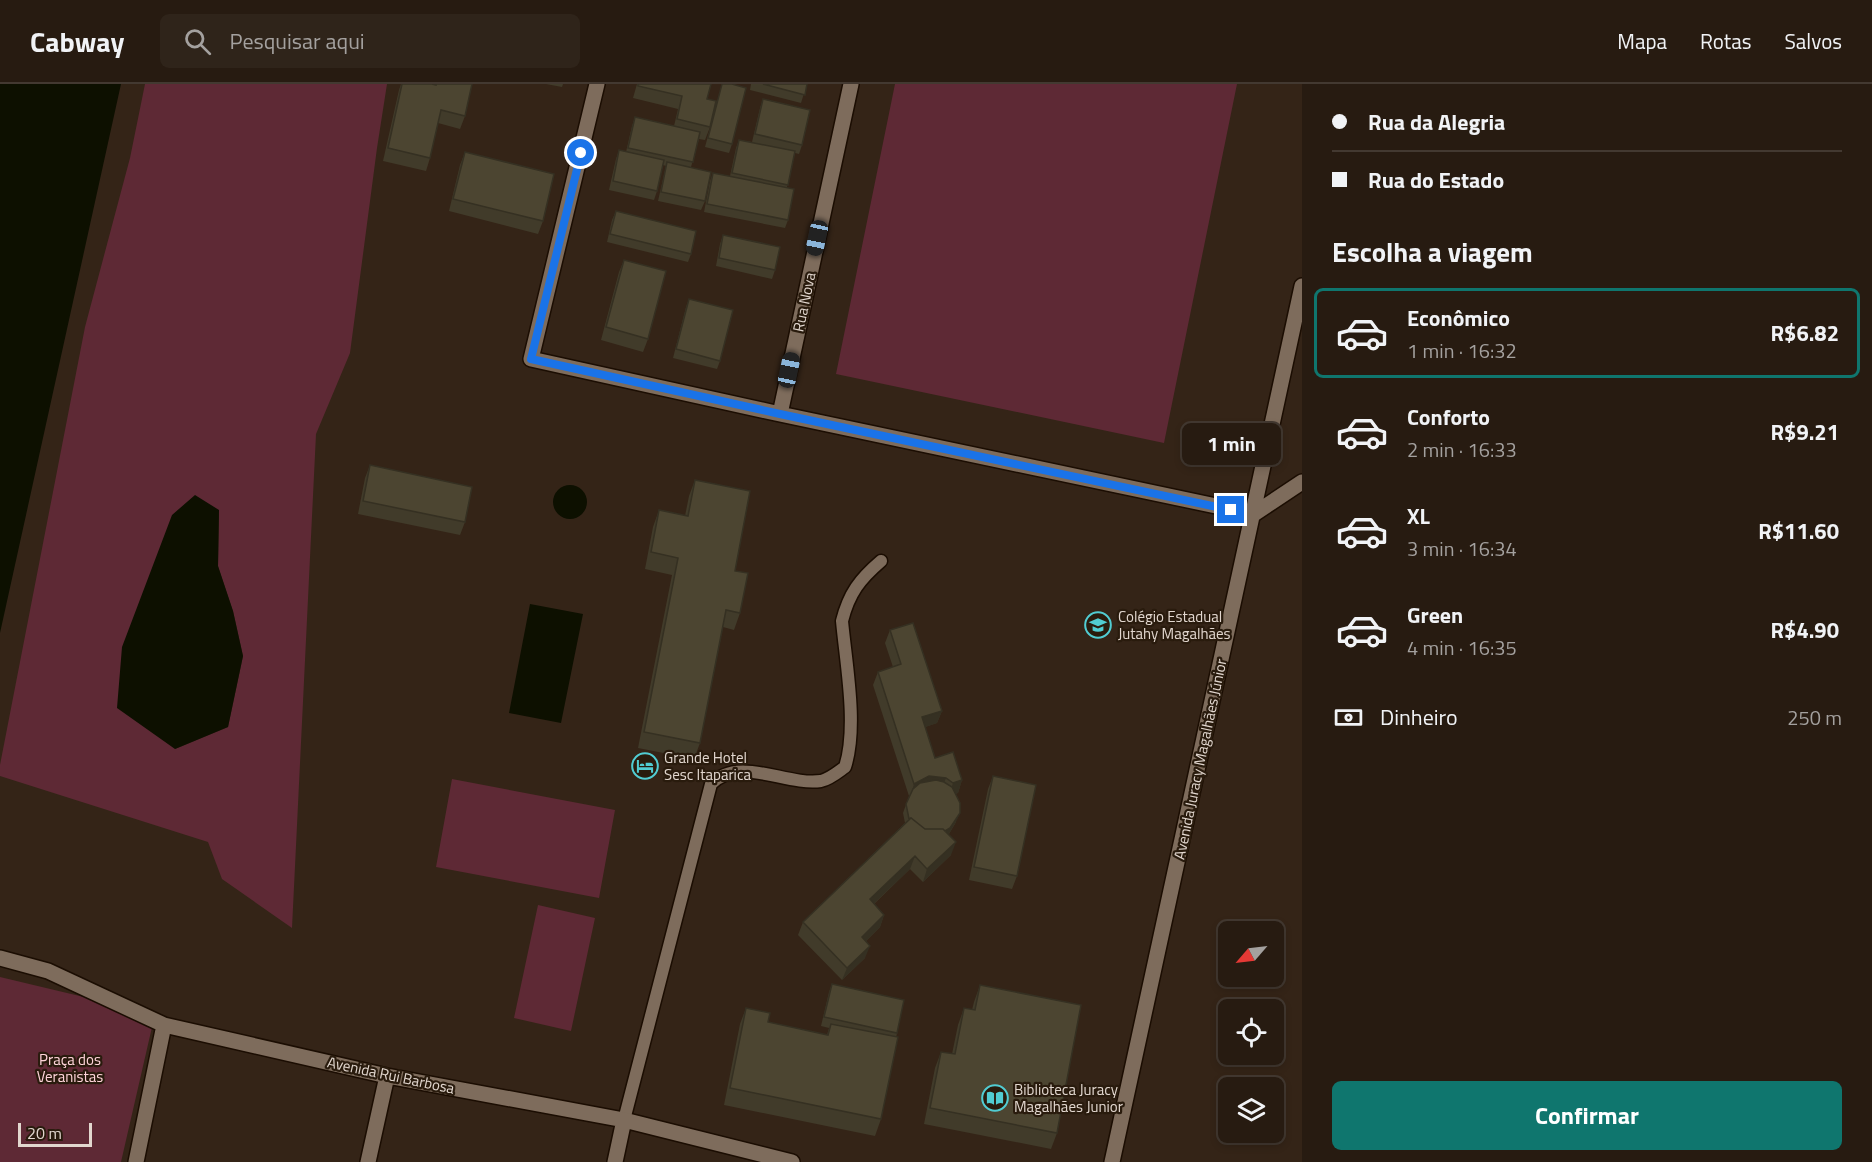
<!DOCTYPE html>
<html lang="pt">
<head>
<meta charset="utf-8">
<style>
  :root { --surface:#271b11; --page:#2f241a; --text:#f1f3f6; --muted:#a4a19f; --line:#433931; --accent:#0f766e }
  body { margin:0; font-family:"Titillium Web",sans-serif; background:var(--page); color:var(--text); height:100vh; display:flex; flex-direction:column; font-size:22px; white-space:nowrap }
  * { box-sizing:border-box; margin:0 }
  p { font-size:20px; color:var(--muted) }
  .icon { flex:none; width:33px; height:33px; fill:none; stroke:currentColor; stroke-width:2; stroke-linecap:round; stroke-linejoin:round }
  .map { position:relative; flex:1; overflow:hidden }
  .drawer { display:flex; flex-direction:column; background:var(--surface); width:570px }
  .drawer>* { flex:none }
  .guide { display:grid; align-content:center; height:132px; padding:0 30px; background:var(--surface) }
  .needle { width:39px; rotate:242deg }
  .controls { position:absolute; left:1218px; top:837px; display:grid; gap:12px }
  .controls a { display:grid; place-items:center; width:66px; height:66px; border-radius:9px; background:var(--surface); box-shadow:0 3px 9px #0003,0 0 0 2px var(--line); font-size:30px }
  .scale { position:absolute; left:18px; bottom:15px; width:74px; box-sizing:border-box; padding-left:6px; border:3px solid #e2d7cf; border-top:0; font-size:16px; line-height:21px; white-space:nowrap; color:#e2d7cf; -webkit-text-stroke:4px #291b0d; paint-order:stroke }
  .end { position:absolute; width:27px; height:27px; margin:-14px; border:8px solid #1a73e8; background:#fff; box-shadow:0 0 0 3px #fff }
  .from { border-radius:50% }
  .bubble { position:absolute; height:42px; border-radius:9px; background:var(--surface); box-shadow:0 3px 9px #0003,0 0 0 2px var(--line); font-size:20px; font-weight:700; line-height:42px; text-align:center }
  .car { position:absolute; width:18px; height:36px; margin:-18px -9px; border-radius:8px; box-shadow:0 0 4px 2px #0007; background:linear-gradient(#222 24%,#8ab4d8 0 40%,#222 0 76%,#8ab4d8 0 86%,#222 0) }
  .guide b { display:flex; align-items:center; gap:21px; height:57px; font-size:22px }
  .guide b+b { border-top:2px solid var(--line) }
  .guide i { width:15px; height:15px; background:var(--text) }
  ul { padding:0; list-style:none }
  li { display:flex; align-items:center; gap:18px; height:90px; margin:0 12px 9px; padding:0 18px; border:3px solid transparent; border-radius:9px }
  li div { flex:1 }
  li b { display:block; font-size:22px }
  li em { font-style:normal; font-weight:700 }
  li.selected { border-color:var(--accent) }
  li>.icon { width:54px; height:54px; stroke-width:1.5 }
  h2 { padding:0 30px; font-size:27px; line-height:72px }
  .pay { display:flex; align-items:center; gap:15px; height:66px; padding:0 30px; font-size:22px }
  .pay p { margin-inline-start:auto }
  .primary-button { display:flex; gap:12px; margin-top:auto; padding:12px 30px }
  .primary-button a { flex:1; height:69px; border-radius:9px; background:var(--accent); color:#fff; font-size:24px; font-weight:700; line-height:69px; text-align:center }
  header { display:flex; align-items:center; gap:36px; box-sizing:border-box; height:84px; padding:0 30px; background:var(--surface); border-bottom:2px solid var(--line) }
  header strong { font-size:28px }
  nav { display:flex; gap:33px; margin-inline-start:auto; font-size:21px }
  .search { width:420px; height:54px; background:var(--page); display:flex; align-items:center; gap:15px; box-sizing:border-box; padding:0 21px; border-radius:9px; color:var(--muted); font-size:22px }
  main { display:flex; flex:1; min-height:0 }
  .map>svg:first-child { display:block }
  .green { fill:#5e2935; fill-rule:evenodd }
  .water { fill:#0d1000 }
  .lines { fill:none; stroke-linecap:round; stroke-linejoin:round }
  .lane-casing { stroke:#1b0d02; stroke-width:15 }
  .street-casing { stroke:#1b0d02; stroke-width:18 }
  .lane { stroke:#7e6c5c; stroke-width:12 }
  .street { stroke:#7e6c5c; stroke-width:15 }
  .wall { fill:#413b2a }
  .shaded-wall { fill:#353022 }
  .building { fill:#4c4531; stroke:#353022; stroke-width:1.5 }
  .route { stroke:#1a73e8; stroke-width:8 }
  .labels { text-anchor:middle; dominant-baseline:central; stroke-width:4.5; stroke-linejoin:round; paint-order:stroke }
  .street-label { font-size:15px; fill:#e2d7cf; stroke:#291b0d }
  .poi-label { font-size:15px; fill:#e2d7cf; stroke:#291b0d; text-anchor:start }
  .park-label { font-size:15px; fill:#ffd4da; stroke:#291b0d }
</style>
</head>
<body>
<header>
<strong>Cabway</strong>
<div class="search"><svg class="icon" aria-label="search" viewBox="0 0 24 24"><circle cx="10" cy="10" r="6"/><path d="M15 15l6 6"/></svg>Pesquisar aqui</div>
<nav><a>Mapa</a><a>Rotas</a><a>Salvos</a></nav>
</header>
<main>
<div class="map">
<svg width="1302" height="1078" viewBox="0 0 1302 1078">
  <rect width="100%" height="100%" fill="#342417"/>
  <path class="green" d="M 145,0 L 387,0 L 377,64 L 350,269 L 316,350 L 292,844 L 222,795 L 208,758 L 0,692 L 0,681 L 85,243 L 130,74 ZM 219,427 L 218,482 L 233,527 L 243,572 L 228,643 L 175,665 Z
    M 895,0 L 1237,0 L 1164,359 L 836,290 Z
    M 452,695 L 615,726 L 599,814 L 436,783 Z
    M 538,821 L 595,834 L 571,947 L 514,934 Z
    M 0,893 L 155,930 L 121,1078 L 0,1078 Z"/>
  <path class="water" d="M 0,0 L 121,0 L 0,549 Z
    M553 418a17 17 0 1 1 34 0a17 17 0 1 1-34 0Z
    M 195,411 L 219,426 L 218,482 L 233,527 L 243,572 L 228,643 L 175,665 L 117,624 L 122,563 L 172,431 Z
    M 530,520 L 583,530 L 561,639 L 509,629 Z"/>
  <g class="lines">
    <g class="lane-casing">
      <path id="lane" d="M 624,1036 L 711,700 C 740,671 785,702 821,697 C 830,695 838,688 845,683 C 858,643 846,580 842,537 C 849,509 860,495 881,477"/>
    </g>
    <g class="street-casing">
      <path id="street" d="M 597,0 L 531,275 L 780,330 L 1254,430 L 1302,398
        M 780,330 L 851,0
        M 0,874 L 48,887 L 164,941 L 387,992 L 624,1036 L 792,1078
        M 136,1078 L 164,941
        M 368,1078 L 387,992
        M 615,1078 L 624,1036
        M 1112,1078 L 1302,202"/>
    </g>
    <use href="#lane" class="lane"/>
    <use href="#street" class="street"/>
  </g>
  <path class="wall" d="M 401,0 L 472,0 L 465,32 L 460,45 L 438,39 L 430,74 L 426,87 L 383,77 L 399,6 Z
    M 546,0 L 563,0 L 562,3 Z
    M 637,0 L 711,0 L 707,15 L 710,43 L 705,56 L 699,55 L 691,83 L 705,117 L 701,126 L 658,117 L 666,82 L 663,81 L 657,107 L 654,116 L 609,106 L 616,75 L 619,66 L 626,68 L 632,42 L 635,33 L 674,42 L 678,25 L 633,14 Z
    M 722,0 L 732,60 L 729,69 L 705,63 Z
    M 751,0 L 807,0 L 801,19 L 750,6 Z
    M 763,15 L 802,61 L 799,70 L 795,69 L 787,103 L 788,136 L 785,144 L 704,128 L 710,97 L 713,89 L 730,92 L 736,64 L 739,56 L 752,58 L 760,24 Z
    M 465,68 L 543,137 L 538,150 L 449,127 L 460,81 Z
    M 616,127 L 691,170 L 688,178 L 607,158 L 612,136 Z
    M 723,151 L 775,186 L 772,195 L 716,182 L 720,160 Z
    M 624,176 L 648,255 L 643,268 L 601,256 L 619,188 Z
    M 689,215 L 720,277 L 717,285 L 673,274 L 686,223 Z
    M 370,381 L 465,438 L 460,451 L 358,430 L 365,394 Z
    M 695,396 L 735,487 L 740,529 L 734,546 L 723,543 L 700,659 L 694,675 L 638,664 L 672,491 L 645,485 L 653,443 L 659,426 L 685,432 L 689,412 Z
    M 890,546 L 942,627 L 937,639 L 925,643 L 935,674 L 962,696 L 958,709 L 955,710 L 956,738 L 949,750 L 951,771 L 923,798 L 910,785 L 874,820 L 884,831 L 880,843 L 866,857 L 865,874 L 842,896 L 798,851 L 803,838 L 905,739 L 903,729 L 909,712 L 873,601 L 878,588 L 893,583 L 885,559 Z
    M 993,692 L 1017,792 L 1012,805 L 969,796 L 988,705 Z
    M 832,900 L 897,949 L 881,1035 L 875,1052 L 724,1021 L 740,940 L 746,924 L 768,938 L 827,951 L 829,944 L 821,942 L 829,908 Z
    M 980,901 L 1057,1049 L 1051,1065 L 924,1040 L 935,984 L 941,968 L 952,970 L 958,941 L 964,924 L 972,926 L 974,918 Z"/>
  <path class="shaded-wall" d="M 942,627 L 937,639 L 917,646 L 922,633 Z
    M 929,692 L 946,694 L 941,707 L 910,713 L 914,700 Z
    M 962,696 L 958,709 L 949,712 L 953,699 Z
    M 960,729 L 956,738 L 947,753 L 921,757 Z
    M 956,758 L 951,771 L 923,798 L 927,785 Z
    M 915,772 L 910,785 L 865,828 L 870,815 Z
    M 884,831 L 880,843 L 857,866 L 862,853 Z
    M 870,862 L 865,874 L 842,896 L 847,884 Z"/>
  <path class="building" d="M 402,0 L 432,0 L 436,1 L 436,0 L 472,0 L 465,32 L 441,26 L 430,74 L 388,64 Z
    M 638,0 L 711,0 L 707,15 L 716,17 L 710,43 L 677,35 L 682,12 L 638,2 Z
    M 722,0 L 732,0 L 746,4 L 732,60 L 708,54 Z
    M 763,0 L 807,0 L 805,11 Z
    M 763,15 L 810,26 L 802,61 L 755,50 Z
    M 635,33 L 700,48 L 693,78 L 628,64 Z
    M 739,56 L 795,67 L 788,101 L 732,89 Z
    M 619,66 L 664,76 L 657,107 L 613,97 Z
    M 465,68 L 554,90 L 543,137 L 453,115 Z
    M 667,78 L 711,88 L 705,117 L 661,108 Z
    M 713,89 L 794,105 L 788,136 L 707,120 Z
    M 616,127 L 696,147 L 691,170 L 610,150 Z
    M 723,151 L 780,163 L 775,186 L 719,174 Z
    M 624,176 L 666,187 L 648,255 L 606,243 Z
    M 689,215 L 733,226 L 720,277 L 676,265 Z
    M 370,381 L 472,403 L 465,438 L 363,417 Z
    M 695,396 L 750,407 L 735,487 L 748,489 L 740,529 L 726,526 L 700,659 L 644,648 L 678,474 L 651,468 L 659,426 L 688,432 Z
    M 913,539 L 942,627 L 922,633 L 935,674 L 953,668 L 962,696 L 953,699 L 946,694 L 929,692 L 914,700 L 878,588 L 901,580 L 890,546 Z
    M 993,692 L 1036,701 L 1017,792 L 974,783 Z
    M 936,696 L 944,698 L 952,703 L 960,719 L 960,729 L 950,744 L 945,747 L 943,745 L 925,745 L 911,734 L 909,735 L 906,720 L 913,705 L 920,699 Z
    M 911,734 L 925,745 L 943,745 L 956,758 L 927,785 L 915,772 L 870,815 L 884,831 L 862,853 L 870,862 L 847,884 L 803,838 Z
    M 832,900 L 904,916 L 897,949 L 824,933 Z
    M 980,901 L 1081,921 L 1057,1049 L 930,1024 L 941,968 L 955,970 L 964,924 L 975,926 Z
    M 746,924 L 770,929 L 768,938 L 828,951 L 831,940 L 898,953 L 881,1035 L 730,1004 Z"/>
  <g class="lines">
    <path class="route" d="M 581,69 L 531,275 L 780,330 L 1231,426"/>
  </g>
  <defs>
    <g id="school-ring" transform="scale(1.35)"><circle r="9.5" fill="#291b0d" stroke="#51ccd2" stroke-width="1.5"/><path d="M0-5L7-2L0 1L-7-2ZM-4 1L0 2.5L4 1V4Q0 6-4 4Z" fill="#51ccd2"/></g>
    <g id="hotel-ring" transform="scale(1.35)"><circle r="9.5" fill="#291b0d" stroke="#51ccd2" stroke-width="1.5"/><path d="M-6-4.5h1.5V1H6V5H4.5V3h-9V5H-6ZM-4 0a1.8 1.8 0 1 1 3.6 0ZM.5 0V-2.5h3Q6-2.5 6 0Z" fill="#51ccd2"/></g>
    <g id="library-ring" transform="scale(1.35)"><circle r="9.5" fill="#291b0d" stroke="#51ccd2" stroke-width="1.5"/><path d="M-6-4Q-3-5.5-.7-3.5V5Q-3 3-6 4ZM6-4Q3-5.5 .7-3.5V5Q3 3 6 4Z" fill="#51ccd2"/></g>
  </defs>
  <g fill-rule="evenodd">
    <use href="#school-ring" x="1098" y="541"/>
    <use href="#hotel-ring" x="645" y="682"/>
    <use href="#library-ring" x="995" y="1014"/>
  </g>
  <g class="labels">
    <g class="street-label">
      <text transform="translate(804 218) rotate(-78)">Rua Nova</text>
      <text transform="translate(1200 675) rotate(-78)">Avenida Juracy Magalhães Júnior</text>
      <text transform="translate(391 991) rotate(12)">Avenida Rui Barbosa</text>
    </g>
    <g class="poi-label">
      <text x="1118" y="532">Colégio Estadual<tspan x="1118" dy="17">Jutahy Magalhães</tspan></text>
      <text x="664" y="673">Grande Hotel<tspan x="664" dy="17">Sesc Itaparica</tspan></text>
      <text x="1014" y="1005">Biblioteca Juracy<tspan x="1014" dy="17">Magalhães Junior</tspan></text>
    </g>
    <g class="park-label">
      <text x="70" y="975">Praça dos<tspan x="70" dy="17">Veranistas</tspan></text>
    </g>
  </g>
</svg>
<div class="controls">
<a><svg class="needle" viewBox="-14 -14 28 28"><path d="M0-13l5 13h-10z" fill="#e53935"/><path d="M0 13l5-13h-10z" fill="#a4a19f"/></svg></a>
<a><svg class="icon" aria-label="locate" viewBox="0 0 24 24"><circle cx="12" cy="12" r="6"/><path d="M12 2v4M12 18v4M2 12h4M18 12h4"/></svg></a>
<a><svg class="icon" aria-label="layers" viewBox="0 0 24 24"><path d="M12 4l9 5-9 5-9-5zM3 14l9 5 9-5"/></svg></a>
</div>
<div class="scale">20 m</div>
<i class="end from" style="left:581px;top:69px"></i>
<i class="end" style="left:1231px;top:426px"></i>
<div class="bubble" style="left:1182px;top:339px;width:99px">1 min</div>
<i class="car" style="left:817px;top:154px;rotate:192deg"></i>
<i class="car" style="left:789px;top:286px;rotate:12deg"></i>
</div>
<section class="drawer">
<div class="guide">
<b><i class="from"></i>Rua da Alegria</b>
<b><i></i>Rua do Estado</b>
</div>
<h2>Escolha a viagem</h2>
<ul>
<li class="selected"><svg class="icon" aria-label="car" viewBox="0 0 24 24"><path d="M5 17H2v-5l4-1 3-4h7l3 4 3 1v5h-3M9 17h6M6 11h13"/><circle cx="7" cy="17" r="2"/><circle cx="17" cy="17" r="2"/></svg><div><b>Econômico</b><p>1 min · 16:32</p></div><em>R$6.82</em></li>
<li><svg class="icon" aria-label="car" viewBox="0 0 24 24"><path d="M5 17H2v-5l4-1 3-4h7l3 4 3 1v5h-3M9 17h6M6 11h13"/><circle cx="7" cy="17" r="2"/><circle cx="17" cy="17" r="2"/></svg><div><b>Conforto</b><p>2 min · 16:33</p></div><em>R$9.21</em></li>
<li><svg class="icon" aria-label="car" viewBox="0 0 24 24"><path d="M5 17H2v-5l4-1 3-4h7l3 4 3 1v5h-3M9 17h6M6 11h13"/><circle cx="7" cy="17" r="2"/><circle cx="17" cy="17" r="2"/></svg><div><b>XL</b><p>3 min · 16:34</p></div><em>R$11.60</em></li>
<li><svg class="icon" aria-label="car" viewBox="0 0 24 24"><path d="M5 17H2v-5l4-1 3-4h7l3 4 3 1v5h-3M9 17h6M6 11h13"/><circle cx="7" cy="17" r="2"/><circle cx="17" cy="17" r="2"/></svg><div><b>Green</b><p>4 min · 16:35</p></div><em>R$4.90</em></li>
</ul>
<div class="pay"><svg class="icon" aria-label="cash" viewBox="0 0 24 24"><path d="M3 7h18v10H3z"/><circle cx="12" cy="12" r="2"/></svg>Dinheiro<p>250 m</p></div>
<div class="primary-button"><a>Confirmar</a></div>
</section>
</main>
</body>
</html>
